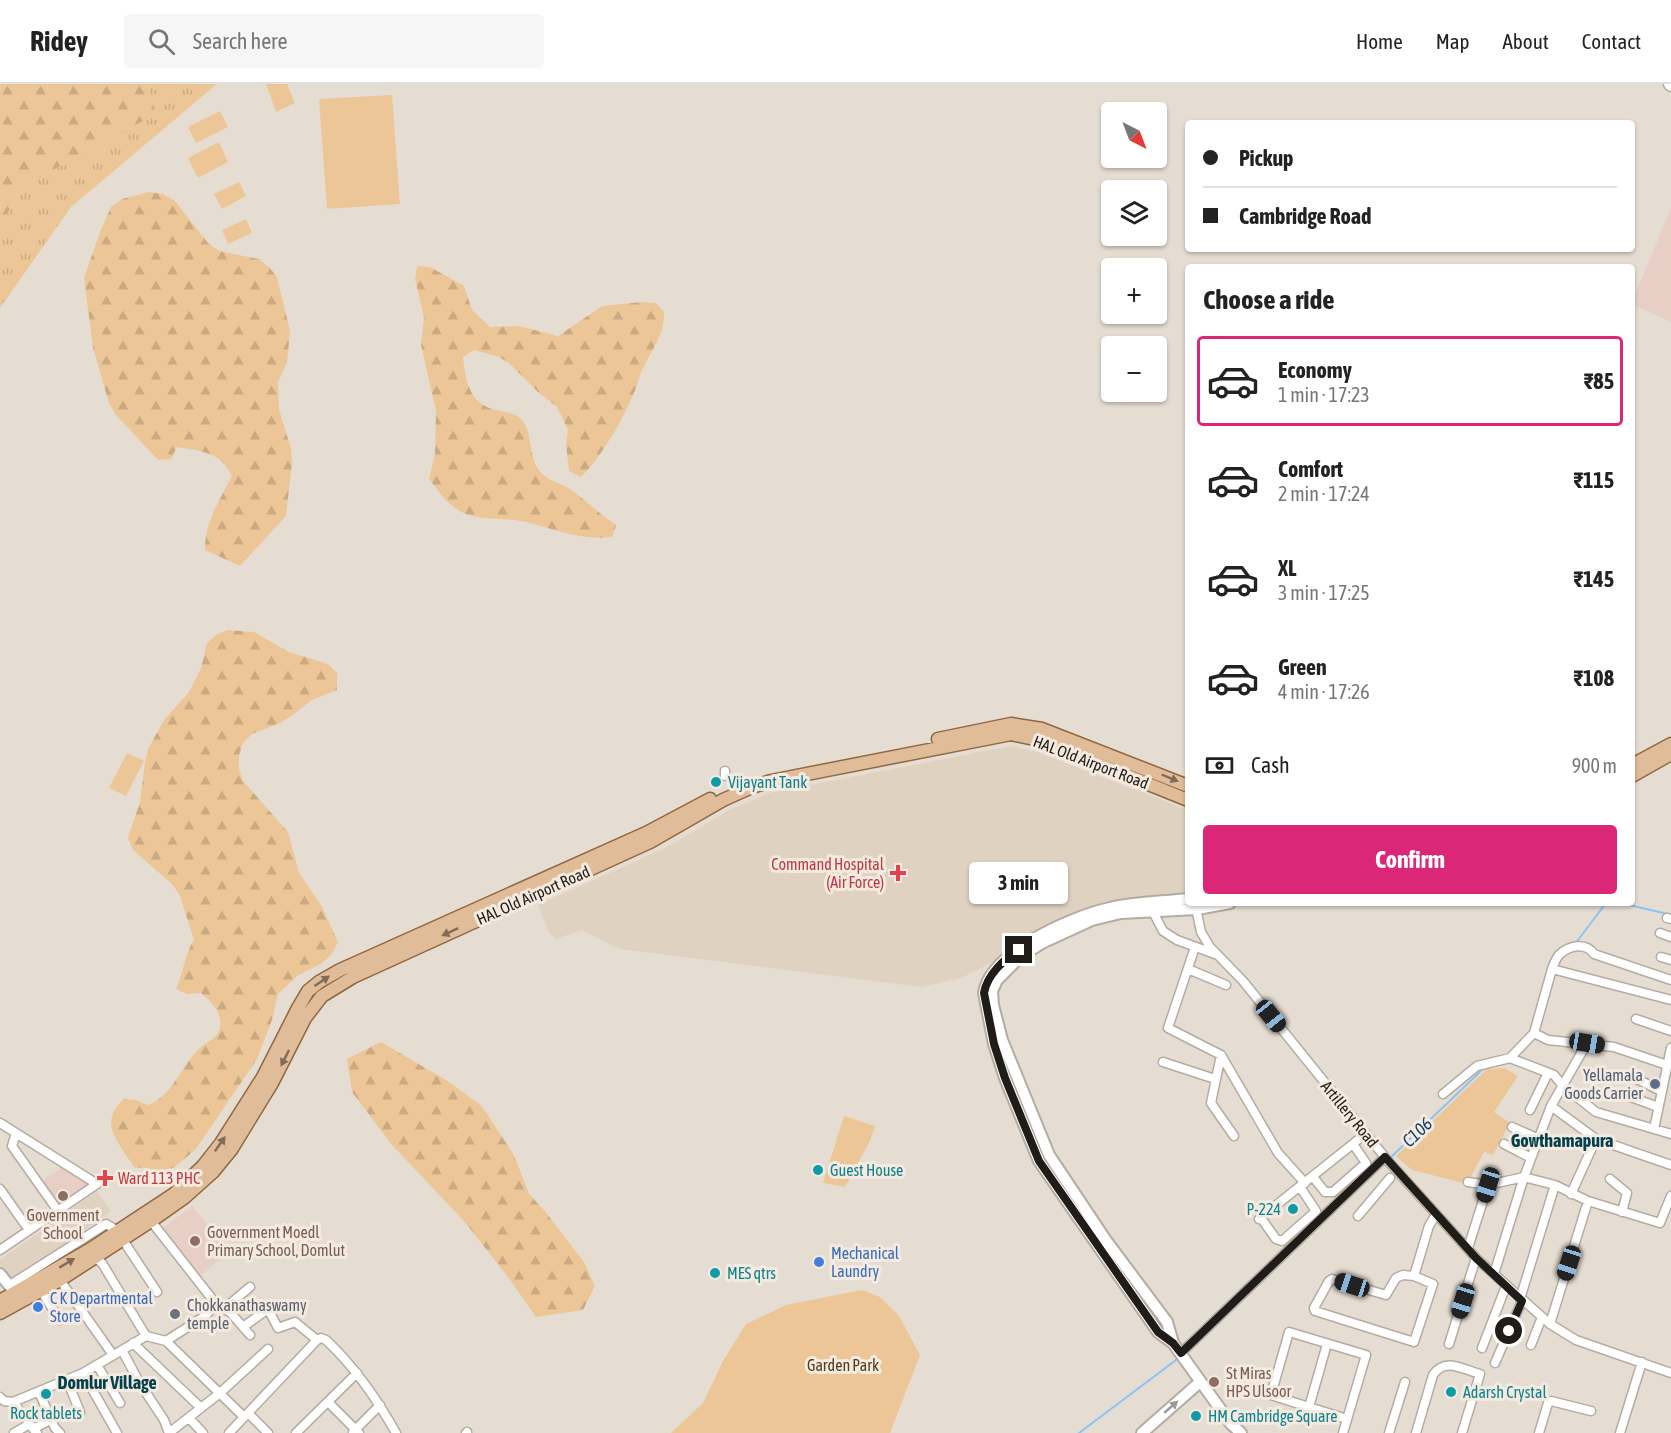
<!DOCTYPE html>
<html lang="en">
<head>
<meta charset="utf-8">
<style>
  :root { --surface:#fff; --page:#f6f6f6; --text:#222; --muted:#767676; --line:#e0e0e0; --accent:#db2777 }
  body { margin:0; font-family:"Asap Condensed",sans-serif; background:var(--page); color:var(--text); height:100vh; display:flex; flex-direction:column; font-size:22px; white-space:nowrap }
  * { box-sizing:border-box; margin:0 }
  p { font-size:20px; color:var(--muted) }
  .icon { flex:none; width:33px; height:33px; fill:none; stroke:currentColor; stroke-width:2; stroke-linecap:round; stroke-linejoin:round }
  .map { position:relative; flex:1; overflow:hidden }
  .side { position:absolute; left:1185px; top:180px; width:450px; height:642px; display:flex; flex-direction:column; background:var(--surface); border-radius:6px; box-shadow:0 2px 4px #0004 }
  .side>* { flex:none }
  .guide { position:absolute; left:1185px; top:36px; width:450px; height:132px; border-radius:6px; box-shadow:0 2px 4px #0004; display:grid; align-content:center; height:132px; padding:0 18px; background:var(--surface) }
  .needle { width:39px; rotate:138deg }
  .controls { position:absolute; left:1101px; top:18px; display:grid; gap:12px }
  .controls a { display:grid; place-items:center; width:66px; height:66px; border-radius:6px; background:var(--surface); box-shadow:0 2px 4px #0004; font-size:30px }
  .end { position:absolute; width:27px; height:27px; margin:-14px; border:8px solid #201d19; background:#fff; box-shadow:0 0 0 3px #fff }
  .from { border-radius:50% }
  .bubble { position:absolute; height:42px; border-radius:6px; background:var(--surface); box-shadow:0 2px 4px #0004; font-size:20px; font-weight:700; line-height:42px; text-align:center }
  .car { position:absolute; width:18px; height:36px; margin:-18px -9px; border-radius:8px; box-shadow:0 0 4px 2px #0007; background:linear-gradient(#222 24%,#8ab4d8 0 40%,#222 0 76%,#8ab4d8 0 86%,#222 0) }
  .guide b { display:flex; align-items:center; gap:21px; height:57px; font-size:22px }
  .guide b+b { border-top:2px solid var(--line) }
  .guide i { width:15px; height:15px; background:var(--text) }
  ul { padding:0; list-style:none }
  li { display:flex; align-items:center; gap:18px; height:90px; margin:0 12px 9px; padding:0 6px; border:3px solid transparent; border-radius:6px }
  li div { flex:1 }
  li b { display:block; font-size:22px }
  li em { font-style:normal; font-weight:700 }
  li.active { border-color:var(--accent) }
  li>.icon { width:54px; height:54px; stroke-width:1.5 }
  h2 { padding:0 18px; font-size:27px; line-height:72px }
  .pay { display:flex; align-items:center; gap:15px; height:66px; padding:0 18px; font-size:22px }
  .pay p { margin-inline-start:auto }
  .button { display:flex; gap:12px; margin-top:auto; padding:12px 18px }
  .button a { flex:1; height:69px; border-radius:6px; background:var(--accent); color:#fff; font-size:24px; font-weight:700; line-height:69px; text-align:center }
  header { display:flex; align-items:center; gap:36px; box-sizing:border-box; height:84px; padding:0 30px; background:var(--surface); border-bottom:2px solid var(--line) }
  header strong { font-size:28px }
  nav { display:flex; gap:33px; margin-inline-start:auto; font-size:21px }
  .search { width:420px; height:54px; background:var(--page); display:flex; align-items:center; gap:15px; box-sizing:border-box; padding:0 21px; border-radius:6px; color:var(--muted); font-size:22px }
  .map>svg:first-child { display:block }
  .built { fill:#e0d2c0 }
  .education { fill:#e7cfc6 }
  .grass { fill:url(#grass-tufts) }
  .forest { fill:url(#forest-firs) }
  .green { fill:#edc697 }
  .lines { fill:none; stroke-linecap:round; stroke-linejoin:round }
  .stream { stroke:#8cc2f5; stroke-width:2 }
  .minor-casing { stroke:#b4aba1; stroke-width:11 }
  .tertiary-casing { stroke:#b4aba1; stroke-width:14 }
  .secondary-casing { stroke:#b4aba1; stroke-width:15 }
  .primary-casing { stroke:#8f6740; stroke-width:15 }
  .minor { stroke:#fff; stroke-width:8 }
  .tertiary { stroke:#fff; stroke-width:10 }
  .secondary { stroke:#fff; stroke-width:12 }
  .primary { stroke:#e0bc99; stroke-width:12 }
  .oneway { fill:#806c59 }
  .oneway2 { fill:#9b9998 }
  .route { stroke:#201d19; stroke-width:8 }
  .culture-dot { fill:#0f9aa8; stroke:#f4eadf; stroke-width:2 }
  .health-dot { fill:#e0444e; stroke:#f4eadf; stroke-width:2 }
  .service-dot { fill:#5c6f8a; stroke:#f4eadf; stroke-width:2 }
  .education-dot { fill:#8d6e63; stroke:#f4eadf; stroke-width:2 }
  .shop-dot { fill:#3f7fe0; stroke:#f4eadf; stroke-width:2 }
  .worship-dot { fill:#6b7280; stroke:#f4eadf; stroke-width:2 }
  .labels { text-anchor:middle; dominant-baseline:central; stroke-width:6; stroke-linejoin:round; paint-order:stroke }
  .street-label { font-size:16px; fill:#201d19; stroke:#f4eadf }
  .culture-label { font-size:16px; fill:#0d838f; stroke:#f4eadf; text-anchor:start }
  .health-label { font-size:16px; fill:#be3a42; stroke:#f4eadf; text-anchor:end }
  .service-label { font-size:16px; fill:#4e5e75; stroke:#f4eadf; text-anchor:end }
  .education-label { font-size:16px; fill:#785e54; stroke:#f4eadf; text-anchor:start }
  .shop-label { font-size:16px; fill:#366cbe; stroke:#f4eadf; text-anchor:start }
  .worship-label { font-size:16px; fill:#5b616d; stroke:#f4eadf; text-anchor:start }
  .park-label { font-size:16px; fill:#543c1b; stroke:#f4eadf }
  .water-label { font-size:18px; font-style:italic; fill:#0e416a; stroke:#f4eadf }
  .neighbourhood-label { font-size:18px; font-weight:bold; fill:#03404d; stroke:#f4eadf }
</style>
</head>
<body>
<header>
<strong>Ridey</strong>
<div class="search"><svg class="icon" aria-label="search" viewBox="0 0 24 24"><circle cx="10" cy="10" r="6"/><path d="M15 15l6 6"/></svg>Search here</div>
<nav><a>Home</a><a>Map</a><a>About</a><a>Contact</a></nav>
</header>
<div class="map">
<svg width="1671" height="1349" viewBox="0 0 1671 1349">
  <defs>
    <pattern id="grass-tufts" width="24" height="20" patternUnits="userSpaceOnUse" patternTransform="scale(1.5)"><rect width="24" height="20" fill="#edc697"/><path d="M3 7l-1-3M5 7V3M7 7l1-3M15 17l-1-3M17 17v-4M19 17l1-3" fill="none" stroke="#cbaa82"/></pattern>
    <pattern id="forest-firs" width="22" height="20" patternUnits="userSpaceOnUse" patternTransform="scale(1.5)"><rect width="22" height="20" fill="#edc697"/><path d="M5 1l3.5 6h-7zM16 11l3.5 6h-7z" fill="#cbaa82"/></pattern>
  </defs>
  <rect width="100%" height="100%" fill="#e6ddd2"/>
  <path class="built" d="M 1011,662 L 1037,668 L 1188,726 L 1188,810 L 1051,841 L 1005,869 L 999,875 L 961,894 L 921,903 L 619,865 L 582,846 L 556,855 L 549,849 L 538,821 L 656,768 L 676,758 L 729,726 L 769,709 Z
    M 97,1107 L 111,1127 L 13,1197 L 0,1181 L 0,1176 Z"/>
  <path class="education" d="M 1671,124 L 1671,238 L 1632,220 L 1632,218 Z
    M 64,1082 L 93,1100 L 59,1124 L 41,1098 Z
    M 192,1122 L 230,1168 L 199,1193 L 161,1145 Z"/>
  <path class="grass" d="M 148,0 L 217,0 L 71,123 L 0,224 L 0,139 L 29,99 L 155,30 Z"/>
  <path class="forest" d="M 0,0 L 148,0 L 156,30 L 29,99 L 0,139 Z
    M 149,108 L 163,110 L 175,117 L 208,159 L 219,167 L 259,175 L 269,183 L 277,193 L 290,247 L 287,279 L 278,298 L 279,325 L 291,365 L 292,379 L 286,432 L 240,482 L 205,466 C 204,440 220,415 232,392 C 221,368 201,367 177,363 L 171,375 L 158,376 L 116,331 L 109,319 L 93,264 L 84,194 L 100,148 L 111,123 L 122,115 Z
    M 417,182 L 430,183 L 464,202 L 472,226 L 490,243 L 519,242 L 558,252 L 602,222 L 642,218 L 656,219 L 664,228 C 665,250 652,265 643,284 C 640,289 639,296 637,301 C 625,332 604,370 581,393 L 569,387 L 566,360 L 568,346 L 557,323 L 537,307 L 510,280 L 499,273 L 474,266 L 463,273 C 465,290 467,312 485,322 C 496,328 509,326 520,334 C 533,345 528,370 538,385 C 547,398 561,398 573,407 C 587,418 601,431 616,441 L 612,453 C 582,457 555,445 526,438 C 506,433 485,437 466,430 C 449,423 439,408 429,395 L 435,369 L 436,327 L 421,261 L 424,234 L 415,195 Z
    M 228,546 L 254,548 L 289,568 L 328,580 L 337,589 L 337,606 L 312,616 L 290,633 L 278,640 L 252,650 L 243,659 L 239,671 L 239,685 L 243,697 L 288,748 L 299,789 L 321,821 L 338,858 L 332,870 L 322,879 L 297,892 L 278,910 L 272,936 L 257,975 L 196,1065 L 175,1083 L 162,1087 L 134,1083 C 119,1059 97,1039 124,1015 L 136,1016 L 148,1021 C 174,1011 181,981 201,963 C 208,957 217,955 220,944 C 223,929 211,917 201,909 L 187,910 L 176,905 C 184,888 184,871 194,856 L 180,812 L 173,801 L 133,766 L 128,754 L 140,718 L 145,678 L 148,665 L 164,636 L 189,608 L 201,584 L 207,559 L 217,550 Z
    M 381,958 L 446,996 L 482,1022 L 514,1071 L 529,1110 L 544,1126 L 584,1178 L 595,1202 L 583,1226 L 536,1233 L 508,1193 L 464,1137 L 392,1061 L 352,1008 L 347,975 Z"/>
  <path class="green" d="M 266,0 L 287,0 L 295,19 L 276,28 Z
    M 392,11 L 400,120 L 327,125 L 319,15 Z
    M 220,27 L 228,43 L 196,59 L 188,43 Z
    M 219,58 L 228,78 L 198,94 L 188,74 Z
    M 239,98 L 246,112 L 222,125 L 214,110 Z
    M 246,135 L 252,149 L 228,160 L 222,146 Z
    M 127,669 L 144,677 L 126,712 L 109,704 Z
    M 1504,984 L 1518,992 L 1494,1028 L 1510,1039 L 1493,1071 L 1484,1068 L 1467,1100 L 1412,1086 L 1396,1072 L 1487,985 Z
    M 844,1032 L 875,1042 L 870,1057 L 845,1103 L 823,1099 Z
    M 862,1206 L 880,1213 L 899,1232 L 920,1271 L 890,1349 L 671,1349 L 703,1319 L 723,1277 L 746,1240 L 786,1221 Z"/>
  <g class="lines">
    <path class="stream" d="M 1620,819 L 1668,830
      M 1575,860 L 1606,819
      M 1389,1075 L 1483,985 L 1508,979 L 1510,977
      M 1259,1200 L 1385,1079
      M 1079,1349 L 1180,1273"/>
    <g class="minor-casing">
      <path id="minor" d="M 725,692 L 725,687
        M 1195,819 L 1201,848 L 1210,863 L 1243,897 L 1388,1077 L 1476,1174 L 1550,1240 L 1576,1256 L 1671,1289
        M 1151,824 L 1163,847 L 1177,856 L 1215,870
        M 1667,834 L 1671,835
        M 1660,849 L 1671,853
        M 1195,863 L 1168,944 L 1221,971 L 1278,1069 L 1305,1099
        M 1661,873 L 1671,876
        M 1188,885 L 1226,901
        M 1552,885 C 1554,880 1556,874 1559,871 C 1569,861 1586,858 1594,870 L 1671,896
        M 1636,935 L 1671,947
        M 1534,949 L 1548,956 L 1614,963 L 1667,981
        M 1221,971 L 1211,1019 L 1234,1052
        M 1510,974 L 1534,949 L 1552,885 L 1671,916
        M 1163,978 L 1215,995
        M 1633,993 L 1661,1007
        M 1443,1010 L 1477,982 L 1510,974 L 1554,991 L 1563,1002 L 1596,1028 L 1671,1050
        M 1631,1013 L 1658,1023
        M 1551,1022 L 1596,1055 L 1671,1081
        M 1530,1026 L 1548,989
        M 0,1039 L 97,1100 L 0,1166
        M 1512,1043 L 1539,1055
        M 1654,1045 L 1671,964
        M 16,1049 L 12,1062 L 58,1127
        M 1504,1060 L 1531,1074
        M 1313,1093 L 1325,1108 L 1333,1108 L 1366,1079 L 1353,1060
        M 1610,1095 L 1627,1109 L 1622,1128
        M 1468,1098 L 1488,1101
        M 0,1105 L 29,1146
        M 1571,1110 L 1596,1055
        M 1358,1132 L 1390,1094
        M 1261,1134 L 1276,1155 L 1282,1157 L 1316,1127 L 1300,1103
        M 1259,1135 L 1359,1055
        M 151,1137 L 216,1220 L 230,1228 L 250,1251
        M 123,1156 L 157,1208
        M 1468,1164 L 1488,1101 L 1524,1093 L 1555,1101 L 1588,1117 L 1660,1139 L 1671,1112
        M 95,1174 L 102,1179 L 146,1252
        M 1494,1190 L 1524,1093 L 1551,1022 L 1587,959
        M 1403,1191 L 1414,1192 L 1433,1200 L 1414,1258 L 1315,1227 L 1314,1224 L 1329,1197 L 1332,1195 L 1386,1211 L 1396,1194 Z
        M 1414,1192 L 1429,1142 L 1436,1130
        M 60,1196 L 113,1271
        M 10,1201 L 106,1140 L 118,1147
        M 41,1207 L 60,1236
        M 1520,1215 L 1555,1101
        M 225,1224 L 250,1203
        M 1550,1240 L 1588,1117
        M 243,1243 L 268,1225 L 278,1244 L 295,1238 L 317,1256
        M 317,1256 L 321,1254 L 326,1256 C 355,1283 377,1315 396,1349
        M 166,1257 L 205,1232 L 216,1220
        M 133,1259 L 201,1324
        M 1449,1260 L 1476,1174
        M 1531,1261 L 1542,1233
        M 1482,1264 L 1506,1202
        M 122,1266 L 139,1298 L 164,1336 L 169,1349
        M 1181,1269 L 1385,1073
        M 1495,1279 L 1522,1217
        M 97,1281 L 120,1319
        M 83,1289 L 117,1349
        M 67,1296 L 80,1328
        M 39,1308 L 55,1344 L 60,1349
        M 0,1313 L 4,1317 L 13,1318
        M 13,1318 L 83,1289 L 146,1252 L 166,1257 L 244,1333
        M 13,1318 L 37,1349
        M 328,1318 L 359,1349
        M 1309,1323 L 1327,1260
        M 248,1329 L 268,1349
        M 189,1334 L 203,1349
        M 33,1345 L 52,1335
        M 353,1348 L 380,1321
        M 14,1349 L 28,1341
        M 169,1349 L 220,1309 L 268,1265
        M 229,1349 L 317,1256
        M 296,1349 L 357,1289
        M 466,1349 L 467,1348
        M 1343,1349 L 1366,1271 L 1289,1248 L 1271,1311 L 1347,1335
        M 1389,1349 L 1405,1298
        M 1416,1349 L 1433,1291 C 1445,1273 1462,1285 1480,1290 L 1462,1349
        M 1539,1349 L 1548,1319 L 1551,1317 L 1591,1327
        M 1620,1349 L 1642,1278"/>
    </g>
    <g class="tertiary-casing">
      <path id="tertiary" d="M 1188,815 C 1162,818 1135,818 1110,824 C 1073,832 990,868 984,909 L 994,960 L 1005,994 L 1039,1077 L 1158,1248 L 1173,1259 L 1231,1340 L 1241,1349
        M 0,1190 L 20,1215
        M 1173,1259 L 1167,1238 L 1105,1155 L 1049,1071 L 1002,956 L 993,921 L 992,907 L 997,896 L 1021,872 L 1042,859 L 1092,836 L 1121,829 L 1197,825 L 1230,819
        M 1142,1349 L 1200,1298"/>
    </g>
    <g class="secondary-casing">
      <path id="secondary" d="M 1670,0 L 1671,1"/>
    </g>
    <g class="primary-casing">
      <path id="primary" d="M 938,655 L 1011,640 L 1042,645 L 1188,702
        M 1632,681 L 1671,660
        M 1632,692 L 1671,670
        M 0,1217 L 89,1166 L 174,1110 L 203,1082 L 221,1059 L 263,993 L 298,924 L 308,907 L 319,898 L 340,886 L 646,749 L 710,715
        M 0,1229 L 60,1196 L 151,1137 L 185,1113 L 213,1088 L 231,1066 L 272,999 L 305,934 L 322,912 L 353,893 L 650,758 L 723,716 L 752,703 L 771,697 L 1011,650 L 1039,656 L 1188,716"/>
    </g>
    <use href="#minor" class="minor"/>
    <use href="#tertiary" class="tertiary"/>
    <use href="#secondary" class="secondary"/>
    <use href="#primary" class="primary"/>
  </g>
  <defs><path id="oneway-solid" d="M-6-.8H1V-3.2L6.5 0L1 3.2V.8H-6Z" transform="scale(1.5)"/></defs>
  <g class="oneway">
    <use href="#oneway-solid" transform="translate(1170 694) rotate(23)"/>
    <use href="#oneway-solid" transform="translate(450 848) rotate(155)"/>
    <use href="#oneway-solid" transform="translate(322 897) rotate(-34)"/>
    <use href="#oneway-solid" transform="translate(285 974) rotate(117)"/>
    <use href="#oneway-solid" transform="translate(220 1060) rotate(-55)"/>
    <use href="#oneway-solid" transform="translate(67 1179) rotate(-31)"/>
  </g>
  <use class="oneway2" href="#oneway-solid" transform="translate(1171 1323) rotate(-41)"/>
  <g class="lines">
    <path class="route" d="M 1019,866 C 1004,875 987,891 984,909 L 994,960 L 1005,994 L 1039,1077 L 1158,1248 L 1173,1259 L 1181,1269 L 1385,1073 L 1476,1174 L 1522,1217 L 1509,1247"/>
  </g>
  <g class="culture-dot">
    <circle cx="716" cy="698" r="6"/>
    <circle cx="818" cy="1086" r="6"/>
    <circle cx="1293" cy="1125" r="6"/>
    <circle cx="715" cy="1189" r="6"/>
    <circle cx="1451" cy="1308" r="6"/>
    <circle cx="46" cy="1310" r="6"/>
    <circle cx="1196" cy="1332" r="6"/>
  </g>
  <g class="health-dot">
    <path d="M895 780h6v6h6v6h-6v6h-6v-6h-6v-6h6z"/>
    <path d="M102 1085h6v6h6v6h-6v6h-6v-6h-6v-6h6z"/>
  </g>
  <circle class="service-dot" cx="1655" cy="1000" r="6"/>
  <g class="education-dot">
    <circle cx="63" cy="1112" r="6"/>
    <circle cx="195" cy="1157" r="6"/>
    <circle cx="1214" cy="1298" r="6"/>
  </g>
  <g class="shop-dot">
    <circle cx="819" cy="1178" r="6"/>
    <circle cx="38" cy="1223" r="6"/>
  </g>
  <circle class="worship-dot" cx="175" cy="1230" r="6"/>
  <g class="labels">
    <g class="street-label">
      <text transform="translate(1091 678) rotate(21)">HAL Old Airport Road</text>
      <text transform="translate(533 811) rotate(-24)">HAL Old Airport Road</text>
      <text transform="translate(1350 1030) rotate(51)">Artillery Road</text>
    </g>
    <g class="culture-label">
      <text x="728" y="698">Vijayant Tank</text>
      <text x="830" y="1086">Guest House</text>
      <text x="1281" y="1125" text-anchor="end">P-224</text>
      <text x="727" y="1189">MES qtrs</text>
      <text x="1463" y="1308">Adarsh Crystal</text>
      <text x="46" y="1329" text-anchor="middle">Rock tablets</text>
      <text x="1208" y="1332">HM Cambridge Square</text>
    </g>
    <g class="health-label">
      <text x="884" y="780">Command Hospital<tspan x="884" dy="18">(Air Force)</tspan></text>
      <text x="118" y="1094" text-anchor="start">Ward 113 PHC</text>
    </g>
    <g class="service-label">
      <text x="1643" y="991">Yellamala<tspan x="1643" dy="18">Goods Carrier</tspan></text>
    </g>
    <g class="education-label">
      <text x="63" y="1131" text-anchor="middle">Government<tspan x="63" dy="18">School</tspan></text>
      <text x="207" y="1148">Government Moedl<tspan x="207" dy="18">Primary School, Domlut</tspan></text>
      <text x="1226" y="1289">St Miras<tspan x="1226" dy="18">HPS Ulsoor</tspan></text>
    </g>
    <g class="shop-label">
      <text x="831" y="1169">Mechanical<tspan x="831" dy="18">Laundry</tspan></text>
      <text x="50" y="1214">C K Departmental<tspan x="50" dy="18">Store</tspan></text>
    </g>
    <g class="worship-label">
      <text x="187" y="1221">Chokkanathaswamy<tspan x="187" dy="18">temple</tspan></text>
    </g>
    <g class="park-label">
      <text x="843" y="1281">Garden Park</text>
    </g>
    <g class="water-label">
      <text transform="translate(1417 1048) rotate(-44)">C106</text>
    </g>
    <g class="neighbourhood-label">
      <text x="1562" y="1056">Gowthamapura</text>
      <text x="107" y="1298">Domlur Village</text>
    </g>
  </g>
</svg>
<div class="controls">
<a><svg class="needle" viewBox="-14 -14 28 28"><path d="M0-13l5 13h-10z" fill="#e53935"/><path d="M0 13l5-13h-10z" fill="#767676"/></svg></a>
<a><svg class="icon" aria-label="layers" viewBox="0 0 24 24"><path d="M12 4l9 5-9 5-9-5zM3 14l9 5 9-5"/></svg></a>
<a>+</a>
<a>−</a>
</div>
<i class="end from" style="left:1509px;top:1247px"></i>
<i class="end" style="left:1019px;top:866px"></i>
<div class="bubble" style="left:969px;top:778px;width:99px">3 min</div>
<i class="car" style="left:1271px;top:932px;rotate:141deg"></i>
<i class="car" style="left:1587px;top:959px;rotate:99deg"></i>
<i class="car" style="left:1488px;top:1101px;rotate:197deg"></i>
<i class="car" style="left:1569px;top:1179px;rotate:198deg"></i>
<i class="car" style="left:1352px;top:1201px;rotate:288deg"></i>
<i class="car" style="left:1463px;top:1217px;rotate:197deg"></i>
<div class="guide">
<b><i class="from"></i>Pickup</b>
<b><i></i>Cambridge Road</b>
</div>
<section class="side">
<h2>Choose a ride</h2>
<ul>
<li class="active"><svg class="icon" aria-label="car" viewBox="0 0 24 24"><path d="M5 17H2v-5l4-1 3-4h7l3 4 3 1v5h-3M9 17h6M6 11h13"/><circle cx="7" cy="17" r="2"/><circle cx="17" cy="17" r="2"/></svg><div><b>Economy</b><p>1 min · 17:23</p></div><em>₹85</em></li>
<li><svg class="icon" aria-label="car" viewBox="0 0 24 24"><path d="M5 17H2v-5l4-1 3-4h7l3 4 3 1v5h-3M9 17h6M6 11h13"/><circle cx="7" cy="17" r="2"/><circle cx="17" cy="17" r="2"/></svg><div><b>Comfort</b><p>2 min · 17:24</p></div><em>₹115</em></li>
<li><svg class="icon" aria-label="car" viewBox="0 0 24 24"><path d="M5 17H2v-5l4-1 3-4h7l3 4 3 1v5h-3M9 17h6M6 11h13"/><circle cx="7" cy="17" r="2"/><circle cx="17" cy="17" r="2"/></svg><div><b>XL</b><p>3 min · 17:25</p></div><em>₹145</em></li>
<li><svg class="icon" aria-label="car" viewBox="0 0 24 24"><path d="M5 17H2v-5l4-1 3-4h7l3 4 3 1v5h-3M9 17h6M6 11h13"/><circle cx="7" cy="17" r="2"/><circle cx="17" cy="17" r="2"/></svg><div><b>Green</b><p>4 min · 17:26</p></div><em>₹108</em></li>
</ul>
<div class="pay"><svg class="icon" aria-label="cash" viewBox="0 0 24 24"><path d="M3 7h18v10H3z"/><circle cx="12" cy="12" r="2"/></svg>Cash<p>900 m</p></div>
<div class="button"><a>Confirm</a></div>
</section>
</div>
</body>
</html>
